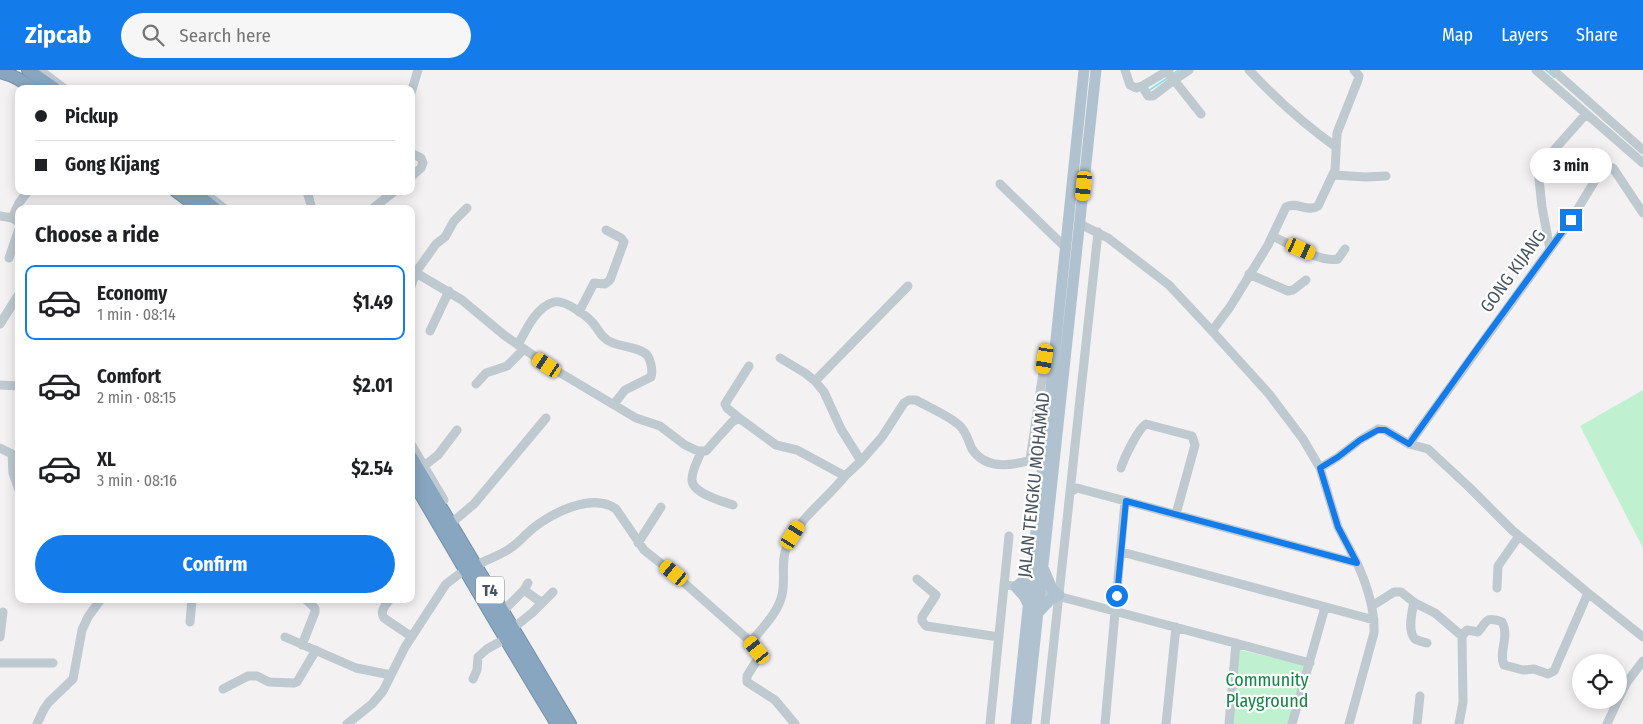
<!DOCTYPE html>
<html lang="en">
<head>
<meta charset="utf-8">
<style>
  :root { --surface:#fff; --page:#f6f6f6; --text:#202124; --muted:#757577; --line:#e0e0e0; --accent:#147cea }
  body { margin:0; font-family:"Fira Sans Condensed",sans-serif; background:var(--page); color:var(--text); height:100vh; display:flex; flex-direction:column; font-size:19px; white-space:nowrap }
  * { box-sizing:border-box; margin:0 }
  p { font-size:16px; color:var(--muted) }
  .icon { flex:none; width:28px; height:28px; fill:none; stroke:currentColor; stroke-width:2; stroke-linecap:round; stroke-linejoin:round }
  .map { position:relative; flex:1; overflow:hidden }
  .side { position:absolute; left:15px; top:135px; width:400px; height:398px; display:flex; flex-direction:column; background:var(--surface); border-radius:10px; box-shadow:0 2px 12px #0003 }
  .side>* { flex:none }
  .guide { position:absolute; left:15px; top:15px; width:400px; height:110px; border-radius:10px; box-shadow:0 2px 12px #0003; display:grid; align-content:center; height:110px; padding:0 20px; background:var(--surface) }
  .buttons { position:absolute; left:1572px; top:584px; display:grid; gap:10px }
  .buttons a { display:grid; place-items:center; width:55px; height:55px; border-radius:50%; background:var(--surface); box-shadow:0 2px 12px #0003; font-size:25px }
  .end { position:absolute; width:22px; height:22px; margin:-11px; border:6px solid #147cea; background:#fff; box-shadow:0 0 0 2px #fff }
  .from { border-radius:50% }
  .bubble { position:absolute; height:35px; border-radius:18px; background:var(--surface); box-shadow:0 2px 12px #0003; font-size:16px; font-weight:700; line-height:35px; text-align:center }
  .car { position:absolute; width:15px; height:30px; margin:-15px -8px; border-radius:6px; box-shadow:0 0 4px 1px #0007; background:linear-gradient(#f5c518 24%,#345 0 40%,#f5c518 0 76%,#345 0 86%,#f5c518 0) }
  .guide b { display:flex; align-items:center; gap:18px; height:48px; font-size:19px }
  .guide b+b { border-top:1px solid var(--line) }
  .guide i { width:12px; height:12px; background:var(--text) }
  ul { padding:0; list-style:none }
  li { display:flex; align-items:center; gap:15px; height:75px; margin:0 10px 8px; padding:0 10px; border:2px solid transparent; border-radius:10px }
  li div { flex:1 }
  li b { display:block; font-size:19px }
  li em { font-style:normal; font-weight:700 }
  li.active { border-color:var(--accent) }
  li>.icon { width:45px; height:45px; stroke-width:1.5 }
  h2 { padding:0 20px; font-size:22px; line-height:60px }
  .action { display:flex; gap:10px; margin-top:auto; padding:10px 20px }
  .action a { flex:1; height:58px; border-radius:30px; background:var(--accent); color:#fff; font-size:20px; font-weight:700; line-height:58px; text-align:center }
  header { display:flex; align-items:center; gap:30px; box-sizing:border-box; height:70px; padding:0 25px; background:var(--accent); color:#fff }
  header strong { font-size:24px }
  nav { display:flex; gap:28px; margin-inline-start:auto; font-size:18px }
  .search { width:350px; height:45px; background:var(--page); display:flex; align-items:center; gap:12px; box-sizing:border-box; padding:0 18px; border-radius:28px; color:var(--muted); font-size:19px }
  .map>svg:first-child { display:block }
  .green { fill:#bff1d0 }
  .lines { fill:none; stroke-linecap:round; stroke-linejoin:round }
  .stream { stroke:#8bdfef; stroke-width:2 }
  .highway-casing { stroke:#7391ac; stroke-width:14 }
  .minor { stroke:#bec9d0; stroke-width:9 }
  .major { stroke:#b0c2d0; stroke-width:11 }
  .highway { stroke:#88a6c0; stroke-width:12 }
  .route { stroke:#147cea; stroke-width:6 }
  .labels { text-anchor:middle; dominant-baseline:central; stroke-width:4.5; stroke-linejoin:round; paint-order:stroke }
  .shield { fill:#fff; stroke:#7f888f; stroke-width:1 }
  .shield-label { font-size:16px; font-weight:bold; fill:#48555f }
  .street-label { font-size:18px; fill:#48555f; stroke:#fff }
  .park-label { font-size:18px; fill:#158447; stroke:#fff }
</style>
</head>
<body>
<header>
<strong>Zipcab</strong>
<div class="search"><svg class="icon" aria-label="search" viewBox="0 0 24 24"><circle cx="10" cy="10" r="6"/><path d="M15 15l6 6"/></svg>Search here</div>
<nav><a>Map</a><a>Layers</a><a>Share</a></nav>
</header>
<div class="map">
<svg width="1643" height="654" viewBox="0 0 1643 654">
  <rect width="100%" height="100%" fill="#f3f1f1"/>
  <path class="green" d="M 1643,320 L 1643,478 L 1580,356 Z
    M 1240,580 L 1308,596 L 1290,654 L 1231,654 L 1237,583 Z"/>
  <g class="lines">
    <path class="stream" d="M 1546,0 L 1554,7
      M 1173,4 L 1179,0
      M 1148,21 L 1169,7"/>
    <g class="highway-casing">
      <path id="highway" d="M 28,0 L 55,19
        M 0,2 C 13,5 23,11 34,19
        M 176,121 L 200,139
        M 193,121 L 215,139
        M 411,387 L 570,654
        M 411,408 C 460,490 507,573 557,654"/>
    </g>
    <path class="minor" d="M 40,0 L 65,19
      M 1125,0 L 1130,15 L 1136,18 L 1142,16 L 1169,0
      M 1189,0 L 1174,10 L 1201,44
      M 1249,0 C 1276,29 1304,54 1336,77
      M 1536,0 L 1643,93
      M 1553,0 L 1643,80
      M 1142,16 L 1148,26 L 1153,26 L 1174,10 L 1170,5
      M 411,23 L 418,0
      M 411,83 L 421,88 L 423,93 L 421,98 L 411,107
      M 1333,105 L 1366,107 L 1386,106
      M 1000,114 L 1065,177
      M 307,121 L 312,139
      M 211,128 L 225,139
      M 372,139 L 395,121
      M 0,146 L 12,148 L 19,152
      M 12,148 L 19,133 L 28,121
      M 1080,154 L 1108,168 L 1169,215 L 1212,261 L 1230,237 L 1268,175 L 1286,137 C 1297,131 1308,143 1318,136 L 1335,100 L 1337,63 L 1358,10 L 1359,6 L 1354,0
      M 1272,166 C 1288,173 1321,193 1338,189 L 1345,179
      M 1550,179 L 1542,137 L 1538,100 L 1546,89 L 1586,44
      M 9,188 L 19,159
      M 411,200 L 462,230 L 504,265 L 547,295 L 636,348 L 660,356 L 685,375 L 698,381 L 706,381 L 732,352 L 739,348 L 776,375 L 797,380 L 845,406 L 861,391 L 841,359 L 824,322 L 815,311 L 805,303 L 780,288
      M 1249,204 L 1288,221 L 1293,220 L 1306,210
      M 411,216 L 416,202 L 436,174 L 445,167 L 454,151 L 467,138
      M 579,242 L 594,213 L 605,214 L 610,210 L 624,172 L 621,168 L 606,160
      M 0,254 L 19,224
      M 430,261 L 449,221
      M 1212,261 L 1269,324 L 1303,369 L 1320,398 L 1338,387 L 1360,370 L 1378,359 L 1385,360 L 1409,374 L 1428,379 L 1470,418 L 1512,460 L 1588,523 L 1643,567
      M 518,275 C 526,260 536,237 554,232 C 564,229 587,246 593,253 C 599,260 602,269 611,272 C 621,277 639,277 647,285 C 651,290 653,302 651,307 L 625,320 L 614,334
      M 815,311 L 908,216
      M 476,314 L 486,303 L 507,296 L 524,279
      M 0,315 L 19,316
      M 739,348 L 727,338 L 725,334 L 749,296
      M 411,374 L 444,430
      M 1409,374 L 1571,150 L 1602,99 L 1606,96 L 1613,98 L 1643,143
      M 0,378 L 12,384 L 13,403 L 19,420
      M 701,382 C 698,390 692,400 692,409 C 691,423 722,431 733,435
      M 1030,390 L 1045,289 L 1049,286 L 1054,286
      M 861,391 L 882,367 L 904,333 L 909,330 L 916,330 C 930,338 948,345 959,355 C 967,362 968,371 972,379 C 988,404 1021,393 1043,387
      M 424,396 L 438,385 L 457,360
      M 1121,398 C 1124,388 1138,359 1146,354 L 1192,366 L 1195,375 L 1176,444
      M 1320,398 L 1338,457 L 1357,493
      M 1070,422 L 1098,162
      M 455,450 L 474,434 L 546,348
      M 638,473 L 661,437
      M 1122,482 L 1374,550
      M 481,493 C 491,488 503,484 512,477 C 519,472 525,465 532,459 C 552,443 592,422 616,439 L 644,480 L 673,503 L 751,572 L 759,583 L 759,587 L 747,606 L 747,612 L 775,630 L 795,654
      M 917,509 L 936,525 L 922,547 L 922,551 L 926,556 L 999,567
      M 1005,515 L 1022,517
      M 1497,518 L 1498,496 L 1519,466
      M 524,520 L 542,533
      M 1035,520 L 1310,593
      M 390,529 C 386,535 379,541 384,548 L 412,567
      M 1414,532 C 1412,542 1407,561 1415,569 C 1418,571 1424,572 1427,573
      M 1372,536 L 1394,522 L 1401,522 L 1415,533 L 1435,543 L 1462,566
      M 507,537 L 524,520 L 528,513
      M 190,552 L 192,529
      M 517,555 L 532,543 L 553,522
      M 0,567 L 3,542
      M 285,567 L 356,598 L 391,605
      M 751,572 C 762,558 778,543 782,525 C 786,508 780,492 787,476 C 799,448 827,429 845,406
      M 302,575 L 315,542 L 315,538 L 305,529
      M 0,593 L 53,593
      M 473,609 L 477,600 L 478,587 L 487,579 L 505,569
      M 223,619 L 248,606 L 257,606 L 269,612 L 294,613 L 297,612 L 316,580
      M 1580,620 L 1581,620
      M 1619,628 L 1627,612 L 1643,591
      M 37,654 L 44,639 L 49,632 L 73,609 L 82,560 L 88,547 L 101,529
      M 347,654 L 372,634 L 383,621 L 405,577 L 446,514 L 466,499
      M 990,654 L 1009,466
      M 1045,654 L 1070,422 L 1077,418 L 1357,493 C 1367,515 1375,538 1374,563 L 1349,654
      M 1105,654 L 1125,431
      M 1166,654 L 1176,557
      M 1229,654 L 1236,573
      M 1292,654 L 1325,537
      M 1417,654 L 1420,626
      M 1459,654 L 1463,632 L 1462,566 L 1467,560 L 1478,562 C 1487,551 1486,546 1502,552 C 1510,567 1498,582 1504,595 L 1523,600 L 1534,599 L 1548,604 L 1554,601 L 1588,523
      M 1607,654 L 1618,630"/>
    <path class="major" d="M 1028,534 L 1024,526 L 1016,517 L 1031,504
      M 1038,543 L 1051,529 L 1059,525 L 1052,519 L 1044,500
      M 1016,654 L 1084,0
      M 1026,654 L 1096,0"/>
    <use href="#highway" class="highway"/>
  </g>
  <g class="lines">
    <path class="route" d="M 1117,526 L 1126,431 L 1357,493 L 1338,457 L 1320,398 L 1338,387 L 1360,370 L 1378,360 L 1385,360 L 1409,374 L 1474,283 L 1571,150"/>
  </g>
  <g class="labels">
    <rect class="shield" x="476" y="506.5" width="28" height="27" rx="4"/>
    <g class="shield-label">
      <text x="490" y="520">T4</text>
    </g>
    <g class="street-label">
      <text transform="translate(1513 201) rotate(-54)">GONG KIJANG</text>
      <text transform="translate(1034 415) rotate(-84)">JALAN TENGKU MOHAMAD</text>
    </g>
    <g class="park-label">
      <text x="1267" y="610">Community<tspan x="1267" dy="21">Playground</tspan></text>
    </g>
  </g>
</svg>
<div class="buttons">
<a><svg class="icon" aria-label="locate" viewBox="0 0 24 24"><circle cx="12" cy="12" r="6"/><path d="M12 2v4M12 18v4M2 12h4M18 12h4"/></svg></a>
</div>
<i class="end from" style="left:1117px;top:526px"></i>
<i class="end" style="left:1571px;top:150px"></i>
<div class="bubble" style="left:1530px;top:78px;width:82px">3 min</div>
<i class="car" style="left:1084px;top:116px;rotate:186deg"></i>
<i class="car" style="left:1301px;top:179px;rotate:114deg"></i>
<i class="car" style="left:1045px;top:289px;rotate:189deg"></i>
<i class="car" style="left:547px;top:295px;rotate:304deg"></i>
<i class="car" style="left:793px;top:465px;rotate:32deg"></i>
<i class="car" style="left:674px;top:503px;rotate:309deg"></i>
<i class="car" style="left:757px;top:580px;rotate:322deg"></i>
<div class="guide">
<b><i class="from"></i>Pickup</b>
<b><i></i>Gong Kijang</b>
</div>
<section class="side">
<h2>Choose a ride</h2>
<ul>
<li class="active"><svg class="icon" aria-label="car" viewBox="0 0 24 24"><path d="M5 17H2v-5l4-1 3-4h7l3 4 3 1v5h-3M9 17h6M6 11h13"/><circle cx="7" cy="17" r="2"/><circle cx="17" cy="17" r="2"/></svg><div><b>Economy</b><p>1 min · 08:14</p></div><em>$1.49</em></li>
<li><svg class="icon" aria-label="car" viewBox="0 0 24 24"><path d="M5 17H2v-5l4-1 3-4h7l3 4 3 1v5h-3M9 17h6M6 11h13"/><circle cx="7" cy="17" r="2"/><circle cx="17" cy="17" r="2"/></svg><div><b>Comfort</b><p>2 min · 08:15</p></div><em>$2.01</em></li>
<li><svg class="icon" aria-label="car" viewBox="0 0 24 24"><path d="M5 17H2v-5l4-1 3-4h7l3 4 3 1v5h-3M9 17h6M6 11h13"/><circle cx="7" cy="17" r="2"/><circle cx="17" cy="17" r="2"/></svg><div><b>XL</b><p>3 min · 08:16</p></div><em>$2.54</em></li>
</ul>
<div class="action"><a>Confirm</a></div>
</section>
</div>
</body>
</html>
